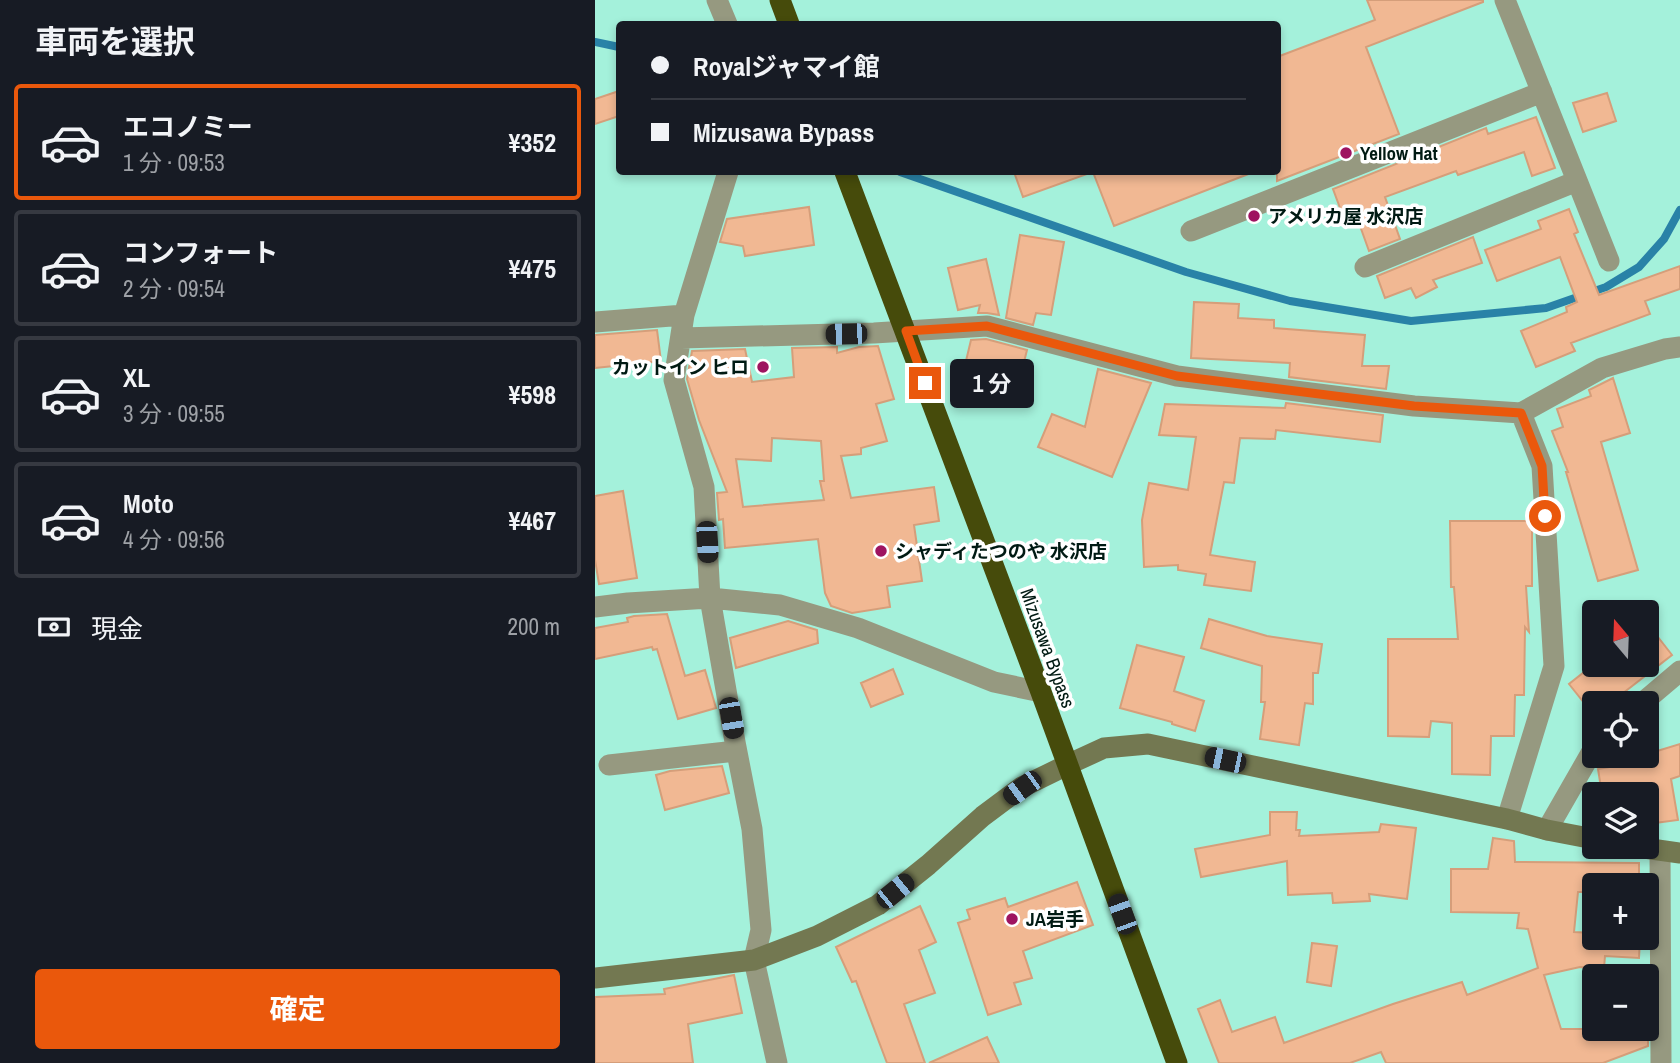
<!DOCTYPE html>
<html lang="ja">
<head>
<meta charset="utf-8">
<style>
  :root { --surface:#171b24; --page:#20242c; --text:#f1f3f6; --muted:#9ea1a6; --line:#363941; --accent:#ea580c }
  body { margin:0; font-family:"Archivo Narrow","Noto Sans JP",sans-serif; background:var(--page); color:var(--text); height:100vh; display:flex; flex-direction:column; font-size:26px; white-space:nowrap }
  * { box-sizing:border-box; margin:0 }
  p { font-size:23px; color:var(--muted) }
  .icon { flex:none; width:38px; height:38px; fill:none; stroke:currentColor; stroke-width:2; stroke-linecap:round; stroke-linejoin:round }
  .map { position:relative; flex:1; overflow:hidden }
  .panel { display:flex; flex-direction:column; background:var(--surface); width:595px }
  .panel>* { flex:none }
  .top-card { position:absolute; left:21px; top:21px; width:665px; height:154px; border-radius:7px; box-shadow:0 4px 10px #0003; display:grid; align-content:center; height:154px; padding:0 35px; background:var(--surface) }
  .needle { width:46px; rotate:341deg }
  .controls { position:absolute; left:987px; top:600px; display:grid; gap:14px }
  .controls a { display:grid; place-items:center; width:77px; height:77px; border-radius:7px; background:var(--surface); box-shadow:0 4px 10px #0003; font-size:35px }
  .end { position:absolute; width:32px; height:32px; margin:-16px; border:9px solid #ea580c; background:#fff; box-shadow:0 0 0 4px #fff }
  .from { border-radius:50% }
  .bubble { position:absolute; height:49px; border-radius:7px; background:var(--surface); box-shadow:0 4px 10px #0003; font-size:23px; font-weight:700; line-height:49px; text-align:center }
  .car { position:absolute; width:21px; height:42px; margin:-21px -10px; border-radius:9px; box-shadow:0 0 5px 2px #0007; background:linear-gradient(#222 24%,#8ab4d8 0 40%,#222 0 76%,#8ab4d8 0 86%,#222 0) }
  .top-card b { display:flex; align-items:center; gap:24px; height:66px; font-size:26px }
  .top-card b+b { border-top:2px solid var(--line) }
  .top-card i { width:18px; height:18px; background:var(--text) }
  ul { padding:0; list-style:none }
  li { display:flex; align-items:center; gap:21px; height:116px; margin:0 14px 10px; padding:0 21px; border:4px solid var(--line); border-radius:7px }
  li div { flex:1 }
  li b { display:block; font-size:26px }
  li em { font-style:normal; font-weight:700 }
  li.active { border-color:var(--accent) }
  li>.icon { width:63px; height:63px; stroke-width:1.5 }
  h2 { padding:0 35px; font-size:32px; line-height:84px }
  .pay { display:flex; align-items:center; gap:18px; height:77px; padding:0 35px; font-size:26px }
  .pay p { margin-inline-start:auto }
  .action { display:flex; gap:14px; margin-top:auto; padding:14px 35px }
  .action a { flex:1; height:80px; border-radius:7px; background:var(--accent); color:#fff; font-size:28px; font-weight:700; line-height:80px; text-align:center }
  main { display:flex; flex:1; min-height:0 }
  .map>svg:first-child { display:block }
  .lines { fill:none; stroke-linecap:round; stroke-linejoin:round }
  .stream { stroke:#2982a7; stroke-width:8 }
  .building { fill:#f1b893; stroke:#d59e7a; stroke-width:2; fill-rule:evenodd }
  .street { stroke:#969980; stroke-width:21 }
  .secondary { stroke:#737851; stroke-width:21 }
  .highway { stroke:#464b0b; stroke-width:21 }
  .route { stroke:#ea580c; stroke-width:9 }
  .poi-dot { fill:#9e1360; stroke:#fff; stroke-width:2.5 }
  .labels { text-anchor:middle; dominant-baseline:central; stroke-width:7; stroke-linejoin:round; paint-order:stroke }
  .poi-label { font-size:19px; font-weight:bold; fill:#001a13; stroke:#fff; text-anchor:start }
  .street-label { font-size:19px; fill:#001a13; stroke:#fff }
</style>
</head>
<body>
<main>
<section class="panel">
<h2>車両を選択</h2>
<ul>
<li class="active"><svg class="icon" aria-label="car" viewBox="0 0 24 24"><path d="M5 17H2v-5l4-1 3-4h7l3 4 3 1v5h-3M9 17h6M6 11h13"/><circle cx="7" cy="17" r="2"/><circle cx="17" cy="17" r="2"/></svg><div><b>エコノミー</b><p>1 分 · 09:53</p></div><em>¥352</em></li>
<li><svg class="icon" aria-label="car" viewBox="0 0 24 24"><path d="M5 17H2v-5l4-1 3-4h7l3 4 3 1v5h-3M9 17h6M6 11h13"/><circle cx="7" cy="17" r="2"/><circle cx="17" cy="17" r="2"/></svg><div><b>コンフォート</b><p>2 分 · 09:54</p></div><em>¥475</em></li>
<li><svg class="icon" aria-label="car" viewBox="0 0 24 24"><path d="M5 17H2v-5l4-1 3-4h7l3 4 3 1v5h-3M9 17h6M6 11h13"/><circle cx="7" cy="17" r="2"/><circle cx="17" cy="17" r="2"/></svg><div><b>XL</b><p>3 分 · 09:55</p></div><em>¥598</em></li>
<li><svg class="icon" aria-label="car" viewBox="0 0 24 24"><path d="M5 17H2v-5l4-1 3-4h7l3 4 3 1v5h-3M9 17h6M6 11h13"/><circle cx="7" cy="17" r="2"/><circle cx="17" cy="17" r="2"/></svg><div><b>Moto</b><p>4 分 · 09:56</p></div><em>¥467</em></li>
</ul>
<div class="pay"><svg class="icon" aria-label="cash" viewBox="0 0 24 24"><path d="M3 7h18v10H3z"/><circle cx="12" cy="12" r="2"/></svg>現金<p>200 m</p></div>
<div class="action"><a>確定</a></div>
</section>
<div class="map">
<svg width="1085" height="1063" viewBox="0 0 1085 1063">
  <rect width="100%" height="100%" fill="#a4f1db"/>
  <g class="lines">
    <path class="stream" d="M 0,42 L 24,47
      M 305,172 L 591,272 L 695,301 L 816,321 L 951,308 L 1011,287 L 1044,267 L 1069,239 L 1085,210"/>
  </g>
  <path class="building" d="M 772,0 L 888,0 L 888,2 L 771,47 L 804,134 L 682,181 L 682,57 L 780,20 Z
    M 24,91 L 24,116 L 0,124 L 0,99 Z
    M 1012,93 L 1021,121 L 988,132 L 978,103 Z
    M 941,117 L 960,168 L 937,176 L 929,152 L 863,175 L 861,171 L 790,197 L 805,239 L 774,251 L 760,212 L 748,216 L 738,189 L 891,128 L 893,134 Z
    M 419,172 L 491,172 L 492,174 L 428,197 Z
    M 498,172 L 656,172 L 656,173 L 519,226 Z
    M 214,207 L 219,245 L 150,256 L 148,246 L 125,242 L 132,219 Z
    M 974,209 L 983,232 L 979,234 L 1004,295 L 1085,266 L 1085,289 L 1050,301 L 1055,314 L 976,343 L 980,351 L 941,367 L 926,331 L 972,312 L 971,307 L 982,302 L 965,257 L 902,281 L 890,250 L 946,229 L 943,221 Z
    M 425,235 L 469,242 L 456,315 L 441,313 L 438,325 L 411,318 Z
    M 878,237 L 887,263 L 838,280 L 842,287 L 821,298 L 816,288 L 790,298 L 782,276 Z
    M 391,259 L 404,315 L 392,313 L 383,313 L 385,305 L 363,310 L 353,268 Z
    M 599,302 L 644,304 L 643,318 L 679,320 L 679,328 L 770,335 L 767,366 L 794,366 L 791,389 L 694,377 L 695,363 L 596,358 Z
    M 62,330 L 66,361 L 0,368 L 0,335 Z
    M 391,339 L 432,350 L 425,378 L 370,365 L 376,340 Z
    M 283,346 L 299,399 L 281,404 L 292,441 L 266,448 L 266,454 L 246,456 L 256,498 L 339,487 L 344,521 L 319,525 L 327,581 L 292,586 L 295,607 L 257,613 L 236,606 L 230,593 L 223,539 L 130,548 L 128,519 L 124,520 L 122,493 L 132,492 L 104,420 L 92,379 L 97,351 L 150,349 L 157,382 L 199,377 L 197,348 L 242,347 L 242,353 L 264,347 ZM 177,438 L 226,441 L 229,481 L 225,481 L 229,500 L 148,507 L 141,459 L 176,461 Z
    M 503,369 L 556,383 L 517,477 L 443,447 L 457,414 L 490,427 Z
    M 1018,378 L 1035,433 L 1006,442 L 1043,570 L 1003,581 L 971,472 L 973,472 L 957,431 L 968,427 L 962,409 L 996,396 L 994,390 Z
    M 691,403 L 788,415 L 785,442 L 681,430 L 680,439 L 645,438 L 639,483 L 629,482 L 615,555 L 660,562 L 656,591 L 609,585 L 611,574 L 583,570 L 583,565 L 549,567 L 547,520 L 554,483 L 593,490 L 601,437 L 564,435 L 570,404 L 690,408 Z
    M 28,491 L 42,578 L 4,584 L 0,560 L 0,496 Z
    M 855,521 L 937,521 L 937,586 L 931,586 L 934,632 L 930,627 L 929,695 L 920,695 L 919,736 L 896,736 L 895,775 L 857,774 L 857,723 L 836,721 L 834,737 L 793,736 L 793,639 L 863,639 L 859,587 L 856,587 Z
    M 72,614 L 90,676 L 110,670 L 121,708 L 83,719 L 62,649 L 58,650 L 57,647 L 0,659 L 0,628 L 33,622 L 32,618 L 39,616 Z
    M 614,619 L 672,636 L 727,644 L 723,673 L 718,673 L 718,704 L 710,703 L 704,745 L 665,739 L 670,702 L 666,702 L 667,666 L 606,648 Z
    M 193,621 L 222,630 L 223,643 L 141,668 L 135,638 Z
    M 1052,623 L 1077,655 L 1014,704 L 990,704 L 974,684 L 998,665 L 1052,665 Z
    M 542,645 L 589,657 L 579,691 L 609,701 L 600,731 L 577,724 L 577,722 L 525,708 Z
    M 298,669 L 308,694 L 276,707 L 266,683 Z
    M 1085,744 L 1085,776 L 1076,779 L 1083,820 L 1052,824 L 1052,790 L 1028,794 L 1007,794 L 1003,769 L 1061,759 L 1059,752 Z
    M 127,766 L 134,793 L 70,810 L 61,775 L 75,771 Z
    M 675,812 L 702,812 L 701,830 L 705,830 L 704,836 L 784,832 L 786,824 L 821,828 L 812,899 L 774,894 L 775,901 L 738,903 L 737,893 L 693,895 L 692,861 L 606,877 L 600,849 L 675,835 Z
    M 898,838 L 919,841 L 920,862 L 1044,863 L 1044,886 L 999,886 L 999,892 L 983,892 L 979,932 L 999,933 L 999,938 L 1045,938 L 1044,958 L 1010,956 L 1009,968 L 985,967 L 949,975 L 966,1029 L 1053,1029 L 1053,1046 L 1008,1063 L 791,1063 L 786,1052 L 755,1063 L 624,1063 L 603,1009 L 625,1000 L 637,1032 L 680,1017 L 689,1043 L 798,1004 L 867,982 L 872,995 L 943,968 L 933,929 L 922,928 L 924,913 L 856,912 L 856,869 L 893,869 Z
    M 482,882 L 498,925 L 428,951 L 437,978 L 419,983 L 426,1004 L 393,1015 L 363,923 L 375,919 L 372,910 L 410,898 L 413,907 Z
    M 325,906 L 341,942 L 324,950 L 340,993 L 309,1004 L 330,1063 L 292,1063 L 261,981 L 257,982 L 241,947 Z
    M 717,943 L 742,946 L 736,986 L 712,982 Z
    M 139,975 L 147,1013 L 93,1024 L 98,1063 L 0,1063 L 0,997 L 70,994 L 69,989 Z
    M 392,1037 L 404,1063 L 334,1063 Z"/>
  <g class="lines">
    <path class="street" d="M 122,0 L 132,24
      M 910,0 L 1014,261
      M 133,172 L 89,315 L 79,380 L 109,487 L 115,598 L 140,742 L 157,829 L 166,930 L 159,960 L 182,1063
      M 596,231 L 947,92
      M 770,267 L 982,181
      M 0,322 L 89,315
      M 86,338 L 279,333 L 392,326 L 582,376 L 819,406 L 926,413 L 947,466 L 959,666 L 912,819
      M 926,413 L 1007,368 L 1070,349 L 1085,347
      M 0,607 L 33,603 L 115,598 L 185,605 L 263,628 L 399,682 L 446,692
      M 1046,704 L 1085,671
      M 14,765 L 141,751
      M 952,830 L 999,748
      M 1065,851 L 1066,1063"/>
    <path class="secondary" d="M 1042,847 L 1085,853
      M 0,978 L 159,960 L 222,936 L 283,905 L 333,865 L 388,816 L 427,787 L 472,765 L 509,748 L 553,744 L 912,819 L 952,830 L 999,839"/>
    <path class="highway" d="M 185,0 L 194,24
      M 250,172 L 446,692 L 582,1063"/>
  </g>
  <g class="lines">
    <path class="route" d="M 330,383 L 311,331 L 392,326 L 582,376 L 819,406 L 926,413 L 947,466 L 950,516"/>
  </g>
  <g class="poi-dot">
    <circle cx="751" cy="153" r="7"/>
    <circle cx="659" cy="216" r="7"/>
    <circle cx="168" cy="367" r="7"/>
    <circle cx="286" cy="551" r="7"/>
    <circle cx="417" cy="919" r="7"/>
  </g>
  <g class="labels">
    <g class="poi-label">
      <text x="765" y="153">Yellow Hat</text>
      <text x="673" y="216">アメリカ屋 水沢店</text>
      <text x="154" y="367" text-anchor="end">カットイン ヒロ</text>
      <text x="300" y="551">シャディたつのや 水沢店</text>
      <text x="431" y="919">JA岩手</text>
    </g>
    <g class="street-label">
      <text transform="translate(453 648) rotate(70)">Mizusawa Bypass</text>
    </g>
  </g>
</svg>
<div class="controls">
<a><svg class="needle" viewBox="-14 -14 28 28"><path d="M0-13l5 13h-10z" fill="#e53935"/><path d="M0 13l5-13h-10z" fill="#9ea1a6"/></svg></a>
<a><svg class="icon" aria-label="locate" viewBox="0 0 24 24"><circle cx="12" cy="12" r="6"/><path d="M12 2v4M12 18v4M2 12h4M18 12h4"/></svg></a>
<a><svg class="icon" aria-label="layers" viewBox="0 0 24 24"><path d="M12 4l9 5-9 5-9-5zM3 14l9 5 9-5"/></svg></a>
<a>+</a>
<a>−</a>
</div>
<i class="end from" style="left:950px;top:516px"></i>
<i class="end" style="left:330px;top:383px"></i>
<div class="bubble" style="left:355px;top:359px;width:84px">1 分</div>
<i class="car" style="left:251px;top:334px;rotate:269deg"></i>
<i class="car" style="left:112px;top:542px;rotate:177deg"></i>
<i class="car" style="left:136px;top:718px;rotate:170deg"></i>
<i class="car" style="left:630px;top:760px;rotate:282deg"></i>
<i class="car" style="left:427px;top:788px;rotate:234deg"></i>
<i class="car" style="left:300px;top:891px;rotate:51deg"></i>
<i class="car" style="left:527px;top:914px;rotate:340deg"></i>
<div class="top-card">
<b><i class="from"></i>Royalジャマイ館</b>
<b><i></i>Mizusawa Bypass</b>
</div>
</div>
</main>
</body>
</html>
